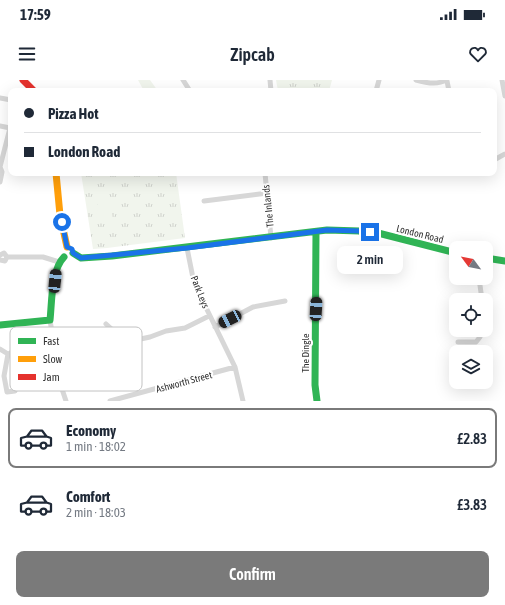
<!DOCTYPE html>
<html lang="en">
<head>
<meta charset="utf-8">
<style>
  :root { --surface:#fff; --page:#f6f6f7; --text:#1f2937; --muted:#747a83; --line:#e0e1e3; --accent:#7a7a7a }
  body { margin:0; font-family:"Asap Condensed",sans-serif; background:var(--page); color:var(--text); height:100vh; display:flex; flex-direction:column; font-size:15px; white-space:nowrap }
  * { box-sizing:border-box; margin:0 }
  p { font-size:13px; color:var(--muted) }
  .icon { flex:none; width:22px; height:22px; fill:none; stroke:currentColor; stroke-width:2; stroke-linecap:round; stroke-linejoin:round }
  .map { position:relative; height:321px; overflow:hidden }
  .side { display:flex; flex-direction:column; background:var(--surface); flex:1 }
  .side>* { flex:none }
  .banner { position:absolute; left:8px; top:8px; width:489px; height:88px; border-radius:8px; box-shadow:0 4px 16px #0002; display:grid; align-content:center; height:88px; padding:0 16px; background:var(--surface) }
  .needle { width:26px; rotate:302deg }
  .controls { position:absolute; left:449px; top:161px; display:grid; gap:8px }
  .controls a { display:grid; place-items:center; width:44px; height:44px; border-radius:8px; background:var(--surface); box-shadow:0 4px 16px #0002; font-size:20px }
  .end { position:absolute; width:18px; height:18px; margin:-9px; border:5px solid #1a73e8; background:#fff; box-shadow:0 0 0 2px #fff }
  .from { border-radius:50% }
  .bubble { position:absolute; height:28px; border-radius:8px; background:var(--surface); box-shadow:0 4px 16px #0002; font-size:13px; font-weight:600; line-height:28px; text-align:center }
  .car { position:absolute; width:12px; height:24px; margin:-12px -6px; border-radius:5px; box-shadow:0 0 3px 1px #0007; background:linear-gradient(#222 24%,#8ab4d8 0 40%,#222 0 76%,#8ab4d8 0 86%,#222 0) }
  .banner b { display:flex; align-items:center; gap:14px; height:38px; font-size:15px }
  .banner b+b { border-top:1px solid var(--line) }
  .banner i { width:10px; height:10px; background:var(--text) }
  ul { padding:7px 0 0; list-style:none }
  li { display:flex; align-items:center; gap:12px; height:60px; margin:0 8px 6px; padding:0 8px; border:2px solid transparent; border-radius:8px }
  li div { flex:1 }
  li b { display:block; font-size:15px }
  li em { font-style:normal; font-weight:600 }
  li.selected { border-color:var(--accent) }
  li>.icon { width:36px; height:36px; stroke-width:1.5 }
  .action { display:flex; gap:8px; margin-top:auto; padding:8px 16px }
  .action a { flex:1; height:46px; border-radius:8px; background:var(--accent); color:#fff; font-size:16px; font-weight:600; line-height:46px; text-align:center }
  .status { display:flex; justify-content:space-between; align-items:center; height:28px; padding:0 20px; background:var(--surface); direction:ltr }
  .status svg { height:11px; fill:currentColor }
  header { display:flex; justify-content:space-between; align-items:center; height:52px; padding:0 16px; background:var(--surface); font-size:18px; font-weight:600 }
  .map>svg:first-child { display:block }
  .forest { fill:url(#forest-firs) }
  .park { fill:url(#park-tufts) }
  .pitch { fill:#f1f5ed }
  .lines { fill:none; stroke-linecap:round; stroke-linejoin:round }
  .street { stroke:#d7d7d7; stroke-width:5 }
  .fast { stroke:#30b455; stroke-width:7 }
  .slow { stroke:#ff9f0a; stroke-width:7 }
  .jam { stroke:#e5322d; stroke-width:7 }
  .route { stroke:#1a73e8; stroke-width:5 }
  .labels { text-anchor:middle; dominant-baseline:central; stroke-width:4; stroke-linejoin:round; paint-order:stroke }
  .street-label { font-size:10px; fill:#333; stroke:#fff }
  .key { fill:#fff; stroke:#c2c2c2; stroke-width:1 }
  .key-label { font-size:11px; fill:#333 }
</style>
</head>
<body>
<div class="status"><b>17:59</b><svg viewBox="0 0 49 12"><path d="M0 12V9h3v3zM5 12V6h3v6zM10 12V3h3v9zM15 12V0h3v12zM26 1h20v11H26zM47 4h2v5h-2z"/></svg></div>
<header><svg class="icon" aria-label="menu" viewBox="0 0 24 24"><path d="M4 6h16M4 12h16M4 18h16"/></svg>Zipcab<svg class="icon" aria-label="heart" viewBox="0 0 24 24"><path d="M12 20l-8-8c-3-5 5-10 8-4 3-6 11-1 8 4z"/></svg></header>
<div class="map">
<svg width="505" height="321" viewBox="0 0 505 321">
  <defs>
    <pattern id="forest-firs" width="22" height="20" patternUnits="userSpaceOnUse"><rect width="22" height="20" fill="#f1f5ed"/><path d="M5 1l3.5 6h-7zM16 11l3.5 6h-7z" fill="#cfd2cc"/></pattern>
    <pattern id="park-tufts" width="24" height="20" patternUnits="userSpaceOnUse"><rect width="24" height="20" fill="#f1f5ed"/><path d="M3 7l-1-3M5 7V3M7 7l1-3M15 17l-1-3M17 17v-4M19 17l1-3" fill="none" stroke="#cfd2cc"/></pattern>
  </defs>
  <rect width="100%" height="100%" fill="#fff"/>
  <path class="forest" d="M 138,0 L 150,0 L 158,11 L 144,11 Z"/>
  <path class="park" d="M 276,0 L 332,0 L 329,11 L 278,11 Z
    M 81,93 L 176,93 L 185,158 L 107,168 L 93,169 Z"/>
  <path class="pitch" d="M 98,120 L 110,120 L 113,141 L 106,144 L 96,143 Z"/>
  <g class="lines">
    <path class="street" d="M 183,0 L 190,11
      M 270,0 L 271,11
      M 416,0 C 426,3 438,5 446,0
      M 502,0 L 505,16
      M 447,1 L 449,11
      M 376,11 L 379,0
      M 0,18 L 11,20
      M 0,46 L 10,48 L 0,87 L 2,92 L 0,102
      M 494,80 L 505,74
      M 265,93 L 271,158
      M 204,121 L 267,113
      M 187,168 L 194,203 L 235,287 L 243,321
      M 0,175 L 4,173 L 7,177 L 5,181 L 0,180
      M 7,177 L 43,177 L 59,182
      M 479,198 L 482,220
      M 50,240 L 60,303 L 66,321
      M 106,244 L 117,254 L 119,261 L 122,263 L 150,257 L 166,251 L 185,248 L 209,236
      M 215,247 L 253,227 L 285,221
      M 458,262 L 476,262 L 480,257 L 481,250
      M 0,269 L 8,274
      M 15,311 L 7,312 L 4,296 L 8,274 C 18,267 25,278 35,279 C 42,280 49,278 55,276
      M 110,321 L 235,287"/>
    <path class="fast" d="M 316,152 L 315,305 L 317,321
      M 73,173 L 81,178 L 112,176 L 327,150 L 360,151 L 364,155 L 370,152 L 378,153 L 456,173
      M 486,178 L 505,181
      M 0,245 L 50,240 C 52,222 51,190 64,177"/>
    <path class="slow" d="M 56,93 L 60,135 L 67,167"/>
    <path class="jam" d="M 23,0 L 34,11"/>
  </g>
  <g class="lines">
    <path class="route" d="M 62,142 L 67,167 L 72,169 L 73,173 L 81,178 L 187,168 L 327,150 L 360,151 L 364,155 L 370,152"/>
  </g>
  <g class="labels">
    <g class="street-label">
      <text transform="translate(268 126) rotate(-96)">The Inlands</text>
      <text transform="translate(420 154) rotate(14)">London Road</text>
      <text transform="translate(200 212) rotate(68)">Park Leys</text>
      <text transform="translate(305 273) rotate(-90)">The Dingle</text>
      <text transform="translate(184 302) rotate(-15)">Ashworth Street</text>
    </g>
  </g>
  <rect x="10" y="247" width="132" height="64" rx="6" class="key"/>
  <rect x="18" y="258" width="18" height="6" fill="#30b455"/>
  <rect x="18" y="276" width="18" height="6" fill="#ff9f0a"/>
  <rect x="18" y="294" width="18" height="6" fill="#e5322d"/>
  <g class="key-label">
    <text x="43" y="265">Fast</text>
    <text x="43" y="283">Slow</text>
    <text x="43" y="301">Jam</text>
  </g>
</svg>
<div class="controls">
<a><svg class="needle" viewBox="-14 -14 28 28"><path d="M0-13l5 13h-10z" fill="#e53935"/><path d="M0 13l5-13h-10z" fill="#747a83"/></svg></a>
<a><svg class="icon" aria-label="locate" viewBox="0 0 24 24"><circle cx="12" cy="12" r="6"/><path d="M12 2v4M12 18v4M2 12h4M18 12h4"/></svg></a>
<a><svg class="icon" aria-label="layers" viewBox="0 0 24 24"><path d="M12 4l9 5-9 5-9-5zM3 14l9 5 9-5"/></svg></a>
</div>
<i class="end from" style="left:62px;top:142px"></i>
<i class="end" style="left:370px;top:152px"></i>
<div class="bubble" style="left:337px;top:166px;width:66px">2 min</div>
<i class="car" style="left:55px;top:201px;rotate:6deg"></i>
<i class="car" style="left:316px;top:229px;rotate:3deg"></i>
<i class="car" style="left:230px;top:239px;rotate:243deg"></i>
<div class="banner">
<b><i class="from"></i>Pizza Hot</b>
<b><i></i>London Road</b>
</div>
</div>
<section class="side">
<ul>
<li class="selected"><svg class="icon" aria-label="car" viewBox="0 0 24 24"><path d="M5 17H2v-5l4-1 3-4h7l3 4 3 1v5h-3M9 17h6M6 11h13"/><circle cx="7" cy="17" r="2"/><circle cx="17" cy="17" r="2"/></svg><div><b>Economy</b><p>1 min · 18:02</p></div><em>£2.83</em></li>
<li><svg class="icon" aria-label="car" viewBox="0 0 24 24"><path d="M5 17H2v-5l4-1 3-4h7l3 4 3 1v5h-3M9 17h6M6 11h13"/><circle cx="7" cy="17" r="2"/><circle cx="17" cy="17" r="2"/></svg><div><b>Comfort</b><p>2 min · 18:03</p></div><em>£3.83</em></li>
</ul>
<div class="action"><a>Confirm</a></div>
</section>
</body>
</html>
